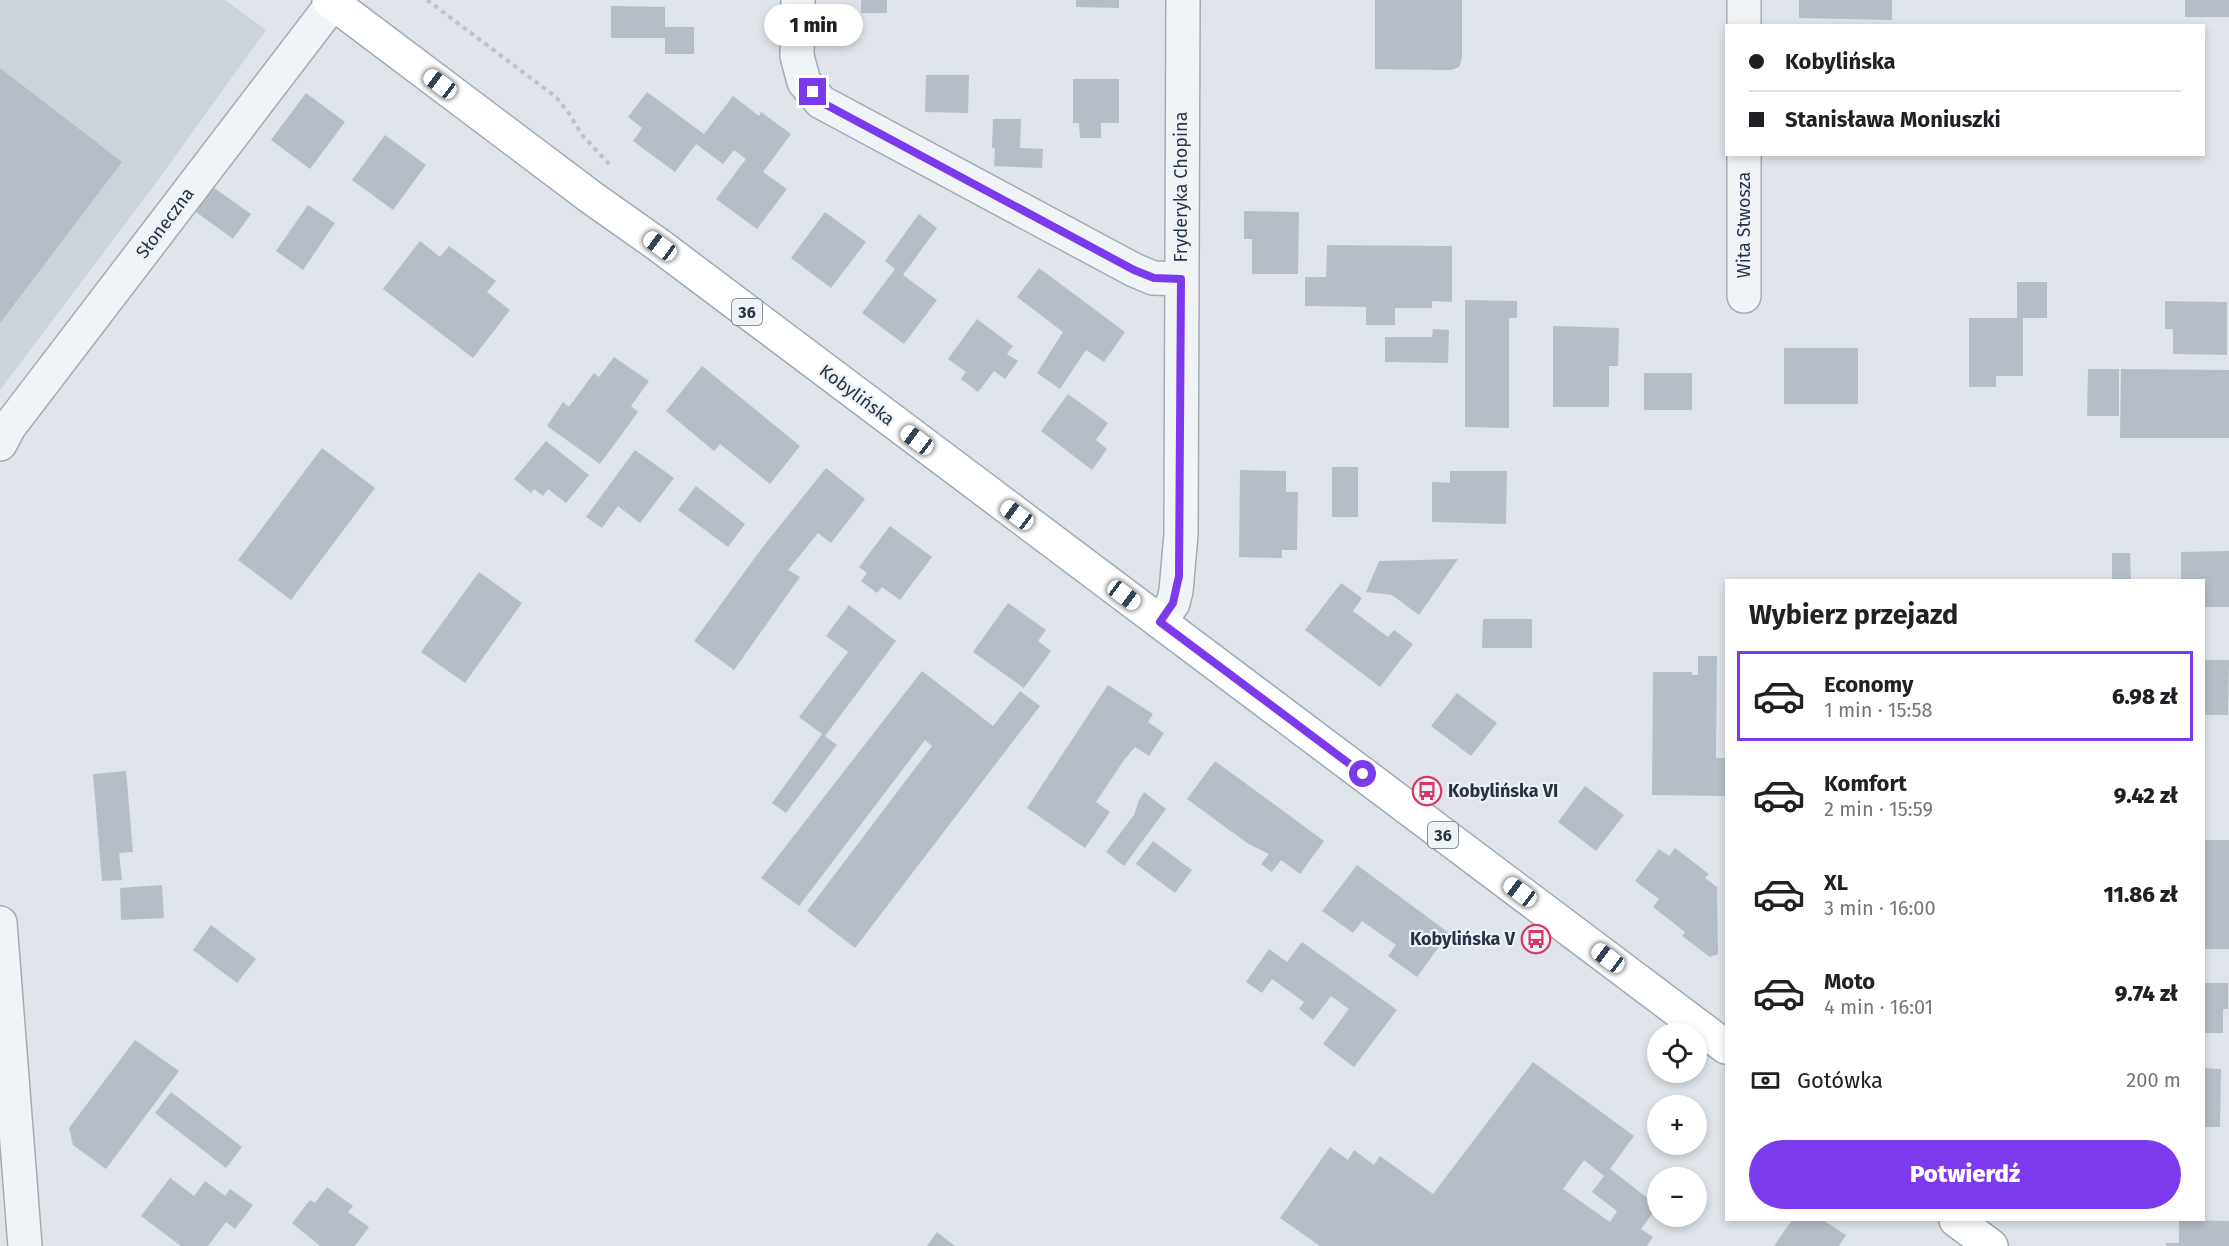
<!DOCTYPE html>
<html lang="pl">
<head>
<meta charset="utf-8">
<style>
  :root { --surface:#fff; --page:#f6f6f6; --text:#202124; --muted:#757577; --line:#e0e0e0; --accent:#7c3aed }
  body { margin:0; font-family:"Fira Sans",sans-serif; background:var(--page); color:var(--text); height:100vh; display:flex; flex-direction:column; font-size:22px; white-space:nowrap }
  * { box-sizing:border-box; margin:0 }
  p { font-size:20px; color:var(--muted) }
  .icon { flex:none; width:33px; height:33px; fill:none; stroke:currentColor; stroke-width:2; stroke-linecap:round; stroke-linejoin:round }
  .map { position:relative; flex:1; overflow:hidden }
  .panel { position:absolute; left:1725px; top:579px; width:480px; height:642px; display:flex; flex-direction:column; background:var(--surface); border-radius:0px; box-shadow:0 3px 9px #0003 }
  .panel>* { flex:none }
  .guide { position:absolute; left:1725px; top:24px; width:480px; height:132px; border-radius:0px; box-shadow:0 3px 9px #0003; display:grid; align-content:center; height:132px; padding:0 24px; background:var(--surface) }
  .fabs { position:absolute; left:1647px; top:1023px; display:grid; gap:12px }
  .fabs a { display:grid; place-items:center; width:60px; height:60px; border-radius:50%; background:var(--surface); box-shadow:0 3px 9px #0003; font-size:30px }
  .end { position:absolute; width:27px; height:27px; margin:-14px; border:8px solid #7c3aed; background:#fff; box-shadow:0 0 0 3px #fff }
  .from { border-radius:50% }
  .bubble { position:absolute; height:42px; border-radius:21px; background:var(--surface); box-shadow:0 3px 9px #0003; font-size:20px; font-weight:800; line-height:42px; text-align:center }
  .car { position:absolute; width:18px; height:36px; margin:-18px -9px; border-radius:8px; box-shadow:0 0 4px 2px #0007; background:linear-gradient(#fff 24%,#345 0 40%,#fff 0 76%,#345 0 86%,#fff 0) }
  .guide b { display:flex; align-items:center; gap:21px; height:57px; font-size:22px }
  .guide b+b { border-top:2px solid var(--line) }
  .guide i { width:15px; height:15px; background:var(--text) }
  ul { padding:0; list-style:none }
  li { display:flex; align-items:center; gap:18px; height:90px; margin:0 12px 9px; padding:0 12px; border:3px solid transparent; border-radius:0px }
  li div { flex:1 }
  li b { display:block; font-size:22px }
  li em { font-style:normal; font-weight:800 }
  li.selected { border-color:var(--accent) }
  li>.icon { width:54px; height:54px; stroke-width:1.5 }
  h2 { padding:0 24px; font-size:27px; line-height:72px }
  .pay { display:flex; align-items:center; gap:15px; height:66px; padding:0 24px; font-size:22px }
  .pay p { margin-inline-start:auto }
  .action { display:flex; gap:12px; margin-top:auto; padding:12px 24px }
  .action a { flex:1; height:69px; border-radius:36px; background:var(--accent); color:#fff; font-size:24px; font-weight:800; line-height:69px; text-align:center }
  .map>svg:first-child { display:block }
  .built { fill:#ccd3db }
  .building { fill:#b5bec7; fill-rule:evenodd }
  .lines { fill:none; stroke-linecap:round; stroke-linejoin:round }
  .minor-casing { stroke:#a3abb4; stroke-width:36 }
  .major-casing { stroke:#9daab6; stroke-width:36 }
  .path { stroke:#bcc2c8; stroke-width:4; stroke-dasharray:4.5 4.5; stroke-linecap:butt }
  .minor { stroke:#f1f4f7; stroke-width:33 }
  .major { stroke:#fff; stroke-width:33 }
  .route { stroke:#7c3aed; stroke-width:8 }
  .labels { text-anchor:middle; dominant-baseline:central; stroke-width:4.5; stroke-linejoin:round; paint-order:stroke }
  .shield { fill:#eef3f7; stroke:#626d78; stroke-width:1.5 }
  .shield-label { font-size:16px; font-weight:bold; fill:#263342 }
  .street-label { font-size:18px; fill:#263342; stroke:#eef3f7 }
  .poi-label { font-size:18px; font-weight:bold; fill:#263342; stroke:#eef3f7; text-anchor:start }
</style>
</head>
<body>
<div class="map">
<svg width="2229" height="1246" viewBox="0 0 2229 1246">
  <rect width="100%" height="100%" fill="#dee4e9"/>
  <path class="built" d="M 0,0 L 225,0 L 266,30 L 153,187 L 0,390 Z"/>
  <path class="building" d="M 861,0 L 887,0 L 887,13 L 861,13 Z
    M 1076,0 L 1119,0 L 1119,8 L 1076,7 Z
    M 1375,0 L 1462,0 L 1462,58 L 1459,67 L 1451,70 L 1375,69 Z
    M 1799,0 L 1892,0 L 1892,20 L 1799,18 Z
    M 2185,0 L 2229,0 L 2229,17 L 2185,17 Z
    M 611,6 L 665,7 L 665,27 L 694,27 L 694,54 L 665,54 L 665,38 L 611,38 Z
    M 0,68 L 122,162 L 0,323 Z
    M 926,75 L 969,75 L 968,113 L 925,112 Z
    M 1073,79 L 1119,79 L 1119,123 L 1101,123 L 1101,138 L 1080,138 L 1079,123 L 1073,123 Z
    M 647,92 L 704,134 L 733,96 L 759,116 L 761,112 L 791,134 L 763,172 L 787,189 L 757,229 L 716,199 L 746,159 L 734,150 L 723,164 L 696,144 L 675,172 L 633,141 L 642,128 L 628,117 Z
    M 306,93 L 345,122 L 310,169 L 271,140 Z
    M 993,119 L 1021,119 L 1020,148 L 1043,149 L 1042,168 L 994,166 L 995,148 L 992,148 Z
    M 385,135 L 426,165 L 393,210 L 352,180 Z
    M 210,185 L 251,214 L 233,239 L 192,209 Z
    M 308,205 L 335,223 L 303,270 L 276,251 Z
    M 1244,211 L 1299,212 L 1298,274 L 1252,274 L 1252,239 L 1244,239 Z
    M 825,212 L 866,242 L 831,288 L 791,258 Z
    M 919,214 L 937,228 L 903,275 L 937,300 L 904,344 L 862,313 L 895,269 L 885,261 Z
    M 420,241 L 440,257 L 449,246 L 496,281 L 487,292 L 510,310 L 473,358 L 383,289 Z
    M 1327,245 L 1452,246 L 1452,302 L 1432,301 L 1432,308 L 1395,308 L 1395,325 L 1366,325 L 1366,307 L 1305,306 L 1305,277 L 1326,277 Z
    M 1039,268 L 1125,332 L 1104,362 L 1086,350 L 1060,389 L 1037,373 L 1063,332 L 1017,297 Z
    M 2017,282 L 2047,282 L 2047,318 L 2023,318 L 2023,376 L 1996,376 L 1996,387 L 1969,387 L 1969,318 L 2017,318 Z
    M 1465,300 L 1517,301 L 1517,318 L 1509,318 L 1509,428 L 1465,427 Z
    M 2165,301 L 2227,302 L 2227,355 L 2173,354 L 2173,329 L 2165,329 Z
    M 977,319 L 1013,346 L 1007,354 L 1018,361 L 1005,379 L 994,371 L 978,392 L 961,379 L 966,372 L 948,359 Z
    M 1553,326 L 1619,328 L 1618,366 L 1609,366 L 1609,407 L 1553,407 Z
    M 1433,329 L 1449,330 L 1448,363 L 1385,362 L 1385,337 L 1432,337 Z
    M 1784,348 L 1858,348 L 1858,404 L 1784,404 Z
    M 614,357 L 649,381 L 631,406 L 638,412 L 600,464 L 547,426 L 563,402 L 569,407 L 594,373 L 599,377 Z
    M 702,366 L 800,446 L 770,484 L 720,444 L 714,451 L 666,411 Z
    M 2088,369 L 2119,369 L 2119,416 L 2087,416 Z
    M 2121,369 L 2229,370 L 2229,438 L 2120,438 Z
    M 1644,373 L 1692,373 L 1692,410 L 1644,410 Z
    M 1068,394 L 1108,423 L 1096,440 L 1107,449 L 1092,470 L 1041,431 Z
    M 546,441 L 589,475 L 566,503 L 548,489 L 543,496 L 534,489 L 531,493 L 514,479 Z
    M 322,448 L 375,488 L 291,600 L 238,560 Z
    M 635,450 L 674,478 L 640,523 L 618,506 L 602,528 L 586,517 Z
    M 1332,467 L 1358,467 L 1358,517 L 1332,517 Z
    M 826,468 L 865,499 L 831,543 L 818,533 L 788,570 L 800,577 L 734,670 L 694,641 L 762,548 Z
    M 1240,470 L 1286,471 L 1286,492 L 1298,492 L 1297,550 L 1282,550 L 1282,558 L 1239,557 Z
    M 1450,471 L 1507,471 L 1506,524 L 1432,522 L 1432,482 L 1450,483 Z
    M 696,486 L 745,524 L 728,547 L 678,510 Z
    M 890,526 L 932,557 L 900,600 L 882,587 L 877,593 L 861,581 L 867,573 L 859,567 Z
    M 2229,551 L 2229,607 L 2204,607 L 2204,580 L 2181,580 L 2181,552 Z
    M 2112,553 L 2130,553 L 2131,580 L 2112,580 Z
    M 1458,559 L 1419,615 L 1392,595 L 1366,592 L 1379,561 Z
    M 479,572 L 522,603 L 465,683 L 421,652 Z
    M 1341,583 L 1362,598 L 1353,611 L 1388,637 L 1394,630 L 1413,644 L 1380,687 L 1305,630 Z
    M 1008,603 L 1046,630 L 1038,641 L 1051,651 L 1024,688 L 973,652 Z
    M 849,605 L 896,641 L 825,736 L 837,745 L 786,813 L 772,803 L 822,734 L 799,717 L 848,652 L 826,636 Z
    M 1483,619 L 1532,619 L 1532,648 L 1482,648 Z
    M 1698,656 L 1717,656 L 1716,758 L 1726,758 L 1726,796 L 1652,795 L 1653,672 L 1692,672 L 1692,675 L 1698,675 Z
    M 2204,660 L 2229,660 L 2228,715 L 2204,715 Z
    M 922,671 L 993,726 L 1020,691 L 1040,706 L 855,948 L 807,911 L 932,746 L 925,740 L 799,906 L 761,878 Z
    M 1108,685 L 1153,714 L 1148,722 L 1164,733 L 1149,756 L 1135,747 L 1124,760 L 1096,802 L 1110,812 L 1085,848 L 1027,808 Z
    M 1457,693 L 1497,723 L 1471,756 L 1431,726 Z
    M 1215,761 L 1324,841 L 1300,874 L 1281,860 L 1272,872 L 1261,864 L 1269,854 L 1247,843 L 1187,799 Z
    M 126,771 L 133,852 L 119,853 L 122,880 L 102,881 L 93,774 Z
    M 1585,786 L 1624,815 L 1596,851 L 1558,822 Z
    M 1144,792 L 1166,809 L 1124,866 L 1106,852 L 1134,815 L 1139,800 Z
    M 2204,840 L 2229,840 L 2229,949 L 2204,949 Z
    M 1153,841 L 1192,870 L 1175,893 L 1136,864 Z
    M 1675,848 L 1709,874 L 1705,878 L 1717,887 L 1718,954 L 1710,957 L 1682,936 L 1685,932 L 1653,907 L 1659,899 L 1635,881 L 1659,849 L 1669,856 Z
    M 1357,865 L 1449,933 L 1417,977 L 1388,956 L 1396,945 L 1362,921 L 1353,933 L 1322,911 Z
    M 162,885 L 164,918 L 121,920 L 120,888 Z
    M 211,925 L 256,959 L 237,983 L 193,950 Z
    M 1302,942 L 1397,1010 L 1354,1067 L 1323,1044 L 1349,1009 L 1331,996 L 1313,1020 L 1299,1009 L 1304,1002 L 1272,979 L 1262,993 L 1246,982 L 1269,949 L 1287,962 Z
    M 2204,983 L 2228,983 L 2228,1009 L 2223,1009 L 2223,1033 L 2204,1033 Z
    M 135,1040 L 179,1071 L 106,1169 L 73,1145 L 69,1128 Z
    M 1533,1062 L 1634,1136 L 1610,1169 L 1658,1206 L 1641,1229 L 1653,1237 L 1647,1246 L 1320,1246 L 1280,1218 L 1330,1147 L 1348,1160 L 1354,1150 L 1374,1165 L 1380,1156 L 1433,1194 ZM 1584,1160 L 1604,1176 L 1592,1192 L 1617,1211 L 1610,1222 L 1563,1189 Z
    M 2204,1068 L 2221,1069 L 2220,1127 L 2204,1127 Z
    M 171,1092 L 242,1147 L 226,1168 L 155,1113 Z
    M 170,1178 L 194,1196 L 205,1181 L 225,1196 L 230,1189 L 253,1205 L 235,1229 L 226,1222 L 208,1246 L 181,1246 L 141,1216 Z
    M 327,1187 L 353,1206 L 348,1212 L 369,1227 L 355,1246 L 320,1246 L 292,1223 L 310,1200 L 315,1203 Z
    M 1792,1220 L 1823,1220 L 1846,1235 L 1839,1246 L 1774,1246 Z
    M 2179,1220 L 2229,1221 L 2229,1246 L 2166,1246 L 2166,1243 L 2179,1243 Z
    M 937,1232 L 955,1246 L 927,1246 Z"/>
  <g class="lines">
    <g class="minor-casing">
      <path id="minor" d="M 798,0 L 797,56 L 804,82 L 821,102 L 1134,270 L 1153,278 L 1181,279
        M 1744,0 L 1744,26
        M 1744,154 L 1744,296
        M 0,444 L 9,427 L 333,3
        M 1160,622 L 1173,603 L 1176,591 L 1181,534 L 1183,0
        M 0,923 L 25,1246"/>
    </g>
    <g class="major-casing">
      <path id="major" d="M 329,0 L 592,198 L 660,246 L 1726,1047
        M 1956,1220 L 1991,1246"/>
    </g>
    <path class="path" d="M 427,0 L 556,97 L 568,112 L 582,135 L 610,165"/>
    <use href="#minor" class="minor"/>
    <use href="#major" class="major"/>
  </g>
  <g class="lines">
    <path class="route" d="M 813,92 L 821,102 L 1134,270 L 1154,278 L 1181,279 L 1179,576 L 1173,603 L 1160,622 L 1363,774"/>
  </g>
  <defs>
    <g id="bus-ring" transform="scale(1.5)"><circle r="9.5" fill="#eef3f7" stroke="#da3863" stroke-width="1.5"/><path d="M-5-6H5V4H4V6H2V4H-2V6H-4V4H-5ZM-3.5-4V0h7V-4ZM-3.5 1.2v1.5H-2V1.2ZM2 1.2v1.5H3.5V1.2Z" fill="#da3863"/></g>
  </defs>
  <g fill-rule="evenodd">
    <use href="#bus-ring" x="1427" y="791"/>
    <use href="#bus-ring" x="1536" y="939"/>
  </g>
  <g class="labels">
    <g class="shield">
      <rect x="732" y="299" width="30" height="26" rx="4.5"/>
      <rect x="1428" y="822" width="30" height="26" rx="4.5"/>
    </g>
    <g class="shield-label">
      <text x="747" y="312">36</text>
      <text x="1443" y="835">36</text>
    </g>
    <g class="street-label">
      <text transform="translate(1181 187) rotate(-90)">Fryderyka Chopina</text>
      <text transform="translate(165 223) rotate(-53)">Słoneczna</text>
      <text transform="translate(1744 225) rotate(-90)">Wita Stwosza</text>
      <text transform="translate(857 395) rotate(37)">Kobylińska</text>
    </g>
    <g class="poi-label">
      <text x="1448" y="791">Kobylińska VI</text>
      <text x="1515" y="939" text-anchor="end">Kobylińska V</text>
    </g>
  </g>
</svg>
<div class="fabs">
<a><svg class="icon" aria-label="locate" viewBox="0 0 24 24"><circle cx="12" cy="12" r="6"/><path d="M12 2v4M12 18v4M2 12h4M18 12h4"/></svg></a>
<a>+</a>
<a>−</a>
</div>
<i class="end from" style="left:1363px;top:774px"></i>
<i class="end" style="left:813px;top:92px"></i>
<div class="bubble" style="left:764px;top:4px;width:99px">1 min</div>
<i class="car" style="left:440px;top:84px;rotate:307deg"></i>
<i class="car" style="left:660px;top:246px;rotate:306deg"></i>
<i class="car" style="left:917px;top:440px;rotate:307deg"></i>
<i class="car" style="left:1017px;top:515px;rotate:307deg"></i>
<i class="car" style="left:1124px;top:595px;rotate:127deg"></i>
<i class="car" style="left:1520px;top:892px;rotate:307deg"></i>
<i class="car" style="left:1608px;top:958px;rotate:307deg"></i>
<div class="guide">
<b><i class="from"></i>Kobylińska</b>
<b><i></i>Stanisława Moniuszki</b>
</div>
<section class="panel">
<h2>Wybierz przejazd</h2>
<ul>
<li class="selected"><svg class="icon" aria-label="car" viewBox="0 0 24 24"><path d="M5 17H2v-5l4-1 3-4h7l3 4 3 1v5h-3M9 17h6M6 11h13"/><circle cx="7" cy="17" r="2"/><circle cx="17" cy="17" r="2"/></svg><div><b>Economy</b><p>1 min · 15:58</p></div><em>6.98 zł</em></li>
<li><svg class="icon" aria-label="car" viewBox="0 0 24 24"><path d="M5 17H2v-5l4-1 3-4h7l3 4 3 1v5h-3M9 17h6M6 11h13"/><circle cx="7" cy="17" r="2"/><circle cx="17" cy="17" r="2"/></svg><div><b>Komfort</b><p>2 min · 15:59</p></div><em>9.42 zł</em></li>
<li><svg class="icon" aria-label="car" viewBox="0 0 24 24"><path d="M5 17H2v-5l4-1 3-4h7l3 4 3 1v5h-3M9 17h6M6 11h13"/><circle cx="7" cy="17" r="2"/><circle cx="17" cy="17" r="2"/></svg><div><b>XL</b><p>3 min · 16:00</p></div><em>11.86 zł</em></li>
<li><svg class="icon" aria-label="car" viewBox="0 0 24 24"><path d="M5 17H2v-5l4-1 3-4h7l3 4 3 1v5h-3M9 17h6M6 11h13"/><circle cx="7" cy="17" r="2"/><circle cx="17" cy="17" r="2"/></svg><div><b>Moto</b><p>4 min · 16:01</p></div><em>9.74 zł</em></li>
</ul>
<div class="pay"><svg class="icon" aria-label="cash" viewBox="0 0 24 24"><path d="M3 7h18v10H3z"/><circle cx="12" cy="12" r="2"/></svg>Gotówka<p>200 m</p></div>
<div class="action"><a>Potwierdź</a></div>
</section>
</div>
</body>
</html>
